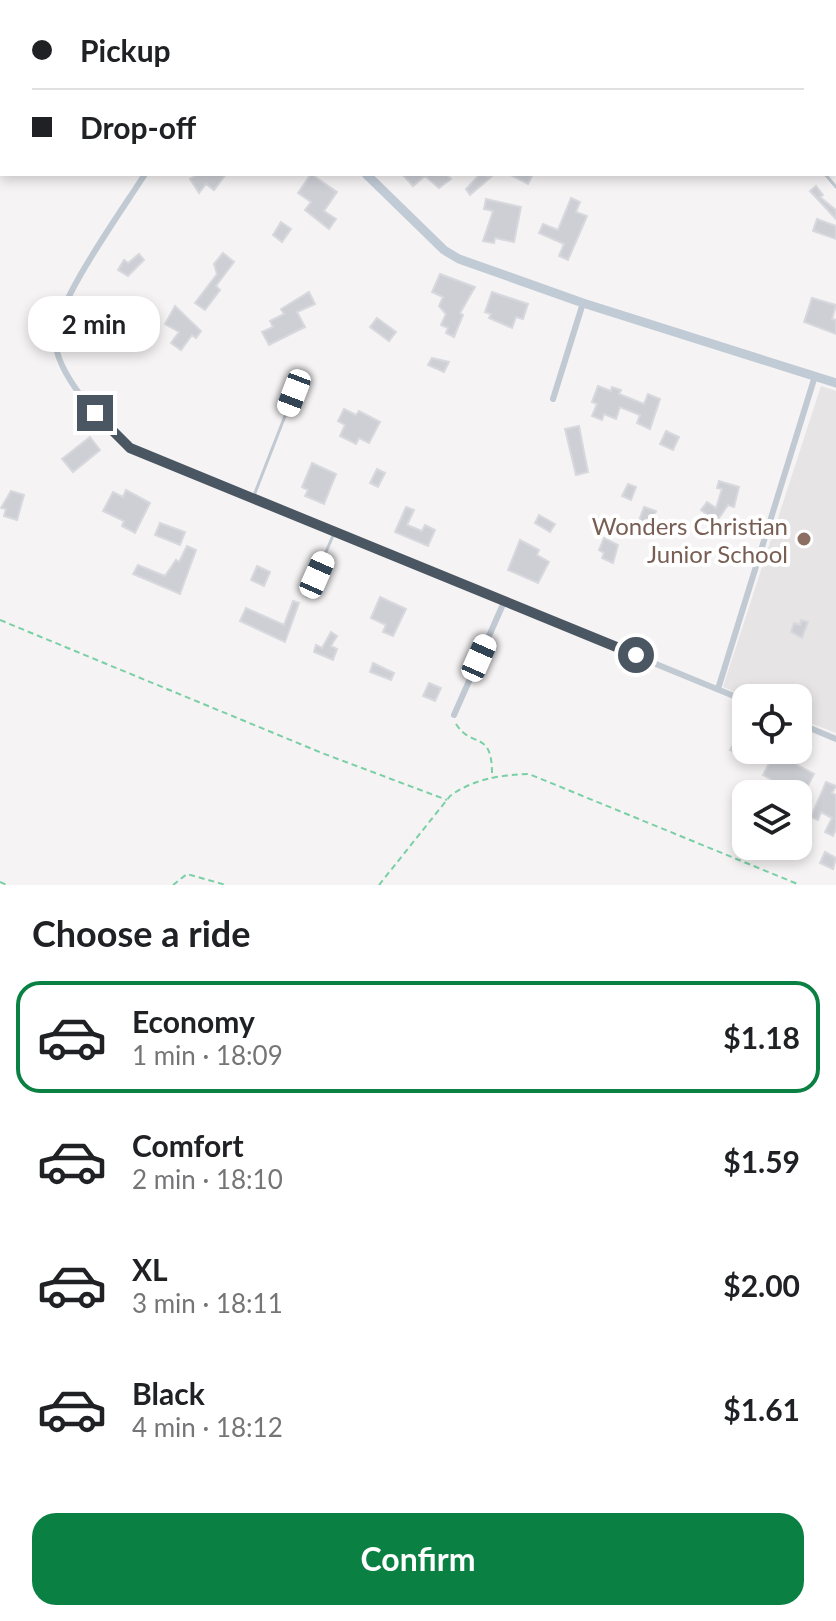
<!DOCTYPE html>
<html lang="en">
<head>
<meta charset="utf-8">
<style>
  :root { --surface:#fff; --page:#f2f2f2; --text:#202124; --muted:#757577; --line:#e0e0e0; --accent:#0b8043 }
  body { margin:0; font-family:Lato,sans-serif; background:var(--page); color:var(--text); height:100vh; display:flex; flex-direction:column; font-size:30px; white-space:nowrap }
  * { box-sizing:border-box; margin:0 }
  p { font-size:26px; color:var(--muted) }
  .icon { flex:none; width:44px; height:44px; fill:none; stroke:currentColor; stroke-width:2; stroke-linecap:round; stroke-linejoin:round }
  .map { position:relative; height:885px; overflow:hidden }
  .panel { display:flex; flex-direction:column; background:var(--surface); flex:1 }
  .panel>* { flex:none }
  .guide { position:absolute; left:0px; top:0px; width:836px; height:176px; box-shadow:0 4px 12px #0003; display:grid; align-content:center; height:176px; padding:0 32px; background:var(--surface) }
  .controls { position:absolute; left:732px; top:684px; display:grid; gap:16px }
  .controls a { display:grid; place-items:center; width:80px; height:80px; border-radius:16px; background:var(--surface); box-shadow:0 4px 12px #0003; font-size:40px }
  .end { position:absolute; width:36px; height:36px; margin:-18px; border:10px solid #4a5661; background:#fff; box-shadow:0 0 0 4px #fff }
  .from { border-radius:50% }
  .bubble { position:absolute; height:56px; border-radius:24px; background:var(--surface); box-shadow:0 4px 12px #0003; font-size:26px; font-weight:700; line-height:56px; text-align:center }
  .car { position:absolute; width:24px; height:48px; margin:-24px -12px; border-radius:10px; box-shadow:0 0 6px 2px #0007; background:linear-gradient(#fff 24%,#345 0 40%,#fff 0 76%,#345 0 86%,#fff 0) }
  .guide b { display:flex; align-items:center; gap:28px; height:76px; font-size:30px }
  .guide b+b { border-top:2px solid var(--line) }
  .guide i { width:20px; height:20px; background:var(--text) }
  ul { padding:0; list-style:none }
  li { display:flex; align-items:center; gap:24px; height:112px; margin:0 16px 12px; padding:0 16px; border:4px solid transparent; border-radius:24px }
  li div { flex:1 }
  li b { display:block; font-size:30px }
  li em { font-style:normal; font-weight:700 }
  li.current { border-color:var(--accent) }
  li>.icon { width:72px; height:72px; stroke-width:1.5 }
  h2 { padding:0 32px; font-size:36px; line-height:96px }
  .button { display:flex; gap:16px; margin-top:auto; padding:16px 32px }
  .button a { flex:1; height:92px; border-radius:24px; background:var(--accent); color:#fff; font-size:32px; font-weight:700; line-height:92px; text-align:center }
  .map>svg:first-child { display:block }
  .education { fill:#e6e4e5 }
  .building { fill:#cdcfd5; stroke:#d7d9de; stroke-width:2 }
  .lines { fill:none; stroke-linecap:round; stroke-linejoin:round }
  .path { stroke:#7ad0a6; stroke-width:2; stroke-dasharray:6 4; stroke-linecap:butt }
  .lane { stroke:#c1cad2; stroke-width:3 }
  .street { stroke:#c1cad2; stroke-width:6 }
  .secondary { stroke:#c1cbd6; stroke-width:9 }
  .route { stroke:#4a5661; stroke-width:10 }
  .education-dot { fill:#8d6e63; stroke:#fff; stroke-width:3 }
  .labels { text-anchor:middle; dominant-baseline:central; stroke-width:8; stroke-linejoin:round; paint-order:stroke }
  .education-label { font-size:24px; fill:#785e54; stroke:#fff; text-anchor:end }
</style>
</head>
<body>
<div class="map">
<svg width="836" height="885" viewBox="0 0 836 885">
  <rect width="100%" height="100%" fill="#f5f3f3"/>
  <path class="education" d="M 821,386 L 836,391 L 836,733 L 798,718 L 798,698 L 749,698 L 723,687 Z"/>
  <path class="building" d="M 198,174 L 226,174 L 214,190 L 206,184 L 199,193 L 190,179 Z
    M 311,174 L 337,192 L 324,211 L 336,219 L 329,229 L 305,210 L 311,202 L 298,193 Z
    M 402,174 L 446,174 L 451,179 L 439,188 L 425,176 L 413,186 Z
    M 480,174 L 491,177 L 470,195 L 466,189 Z
    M 509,174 L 533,174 L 528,184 Z
    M 816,186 L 823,195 L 820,197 L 836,210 L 836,219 L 810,191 Z
    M 571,198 L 580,202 L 576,212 L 587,216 L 568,260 L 559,256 L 564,244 L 539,233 L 543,224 L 558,230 Z
    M 486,199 L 521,207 L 514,242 L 495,238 L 494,243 L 483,241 L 493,211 L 484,209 Z
    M 817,219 L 836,226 L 836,239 L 813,231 Z
    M 281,222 L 291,229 L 282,242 L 273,235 Z
    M 223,253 L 234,262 L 216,286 L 220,290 L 205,310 L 195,303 L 217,274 L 214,264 Z
    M 139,254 L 144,260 L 128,276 L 118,270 L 124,260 L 128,263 Z
    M 440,274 L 475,287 L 460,313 L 463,315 L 454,337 L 446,333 L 448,328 L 441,325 L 446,314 L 439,306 L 443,297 L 432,292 Z
    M 309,292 L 315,304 L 297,312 L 305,327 L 269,345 L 262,332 L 273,327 L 270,321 L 284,314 L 281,309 Z
    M 492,292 L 528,304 L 523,319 L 516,317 L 512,328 L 489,318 L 491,314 L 485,312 Z
    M 812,298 L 836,305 L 832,319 L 836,320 L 836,334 L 804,322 Z
    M 175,306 L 201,331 L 196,338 L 192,335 L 181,350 L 171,343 L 179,332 L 165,324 Z
    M 377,318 L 396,332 L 389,341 L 370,327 Z
    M 432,358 L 449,362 L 444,372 L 428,365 Z
    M 598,386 L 611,391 L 612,387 L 621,390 L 619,394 L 644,404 L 648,394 L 660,399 L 650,429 L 637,423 L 640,415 L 620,407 L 616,419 L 604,414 L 602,420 L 592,416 L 597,404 L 592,402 Z
    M 344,409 L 356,415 L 359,411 L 380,422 L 369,443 L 359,438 L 356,444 L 340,436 L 345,425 L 338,421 Z
    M 579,426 L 588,472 L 576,475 L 565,429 Z
    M 666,431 L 679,437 L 673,450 L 660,444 Z
    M 90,437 L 100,450 L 73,472 L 62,459 Z
    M 312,463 L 336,474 L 324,504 L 305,496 L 308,490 L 302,487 Z
    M 377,469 L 385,473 L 378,487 L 370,483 Z
    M 719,481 L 739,487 L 734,507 L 728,505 L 719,518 L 713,519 L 701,510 L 707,502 L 716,508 L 722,489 L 717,488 Z
    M 628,484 L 636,487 L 631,500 L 622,496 Z
    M 126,490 L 150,503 L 135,533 L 122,526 L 124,521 L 103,511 L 113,492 L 123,497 Z
    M 11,491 L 24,495 L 17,520 L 4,516 L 6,509 L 1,508 Z
    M 406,507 L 414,510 L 407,525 L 422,531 L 425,525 L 435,530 L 428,546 L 395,532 Z
    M 644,507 L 656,511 L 648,533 L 636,529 Z
    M 539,515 L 555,524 L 550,532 L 535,523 Z
    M 597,517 L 610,523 L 605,533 L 592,526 Z
    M 160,523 L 185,532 L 180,545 L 155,535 Z
    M 604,538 L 618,545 L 613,563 L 602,558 L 604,553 L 599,550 Z
    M 520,540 L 539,550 L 537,555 L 549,562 L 538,583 L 508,570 Z
    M 187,546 L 196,550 L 180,594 L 133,574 L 138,565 L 165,576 L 176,560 L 179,562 Z
    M 257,566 L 270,572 L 264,586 L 251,580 Z
    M 380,597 L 406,609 L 393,636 L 383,632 L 386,625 L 371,618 Z
    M 293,601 L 299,603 L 285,642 L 240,621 L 246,608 L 284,625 Z
    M 801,620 L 808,622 L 802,638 L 791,632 L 794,623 L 800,625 Z
    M 331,632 L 337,636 L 331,646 L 337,649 L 333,660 L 314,652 L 316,645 L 322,648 Z
    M 373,663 L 394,673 L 391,680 L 370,672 Z
    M 429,683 L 441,688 L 435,701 L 423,696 Z
    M 741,730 L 746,733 L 746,750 L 762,750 L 756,762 L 730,750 Z
    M 774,754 L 787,760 L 790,754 L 800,759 L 797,765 L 814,774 L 805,791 L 795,785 L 790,794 L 774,789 L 777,783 L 763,775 Z
    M 826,782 L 836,786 L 832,793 L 836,795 L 836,829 L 833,836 L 825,832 L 832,818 L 821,812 L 818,820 L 811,817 Z
    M 825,852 L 836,858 L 833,869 L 820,863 Z"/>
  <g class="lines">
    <path class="path" d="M 0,620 L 322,753 L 447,800
      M 456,724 C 473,750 493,728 492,778
      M 0,882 L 7,885
      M 173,885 L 187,874 L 226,885
      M 379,885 L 450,796 C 473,779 500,775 529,774 L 800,885"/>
    <path class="lane" d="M 825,174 L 836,187
      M 253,498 L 294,393
      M 307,596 L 335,531"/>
    <path class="street" d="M 751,0 L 752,2
      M 834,85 L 836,85
      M 145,174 C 123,209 57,300 55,337 C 54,373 104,426 130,448 L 746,701
      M 553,399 L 583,303
      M 718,689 L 815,376
      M 454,715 L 504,602
      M 798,723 L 836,739"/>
    <path class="secondary" d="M 192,0 L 194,2
      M 366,174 L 444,250 L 459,259 L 583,303 L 836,383"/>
  </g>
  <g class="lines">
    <path class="route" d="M 95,413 L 130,448 L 636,655"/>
  </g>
  <circle class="education-dot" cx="804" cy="539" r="8"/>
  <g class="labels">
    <g class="education-label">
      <text x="788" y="525">Wonders Christian<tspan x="788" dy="28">Junior School</tspan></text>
    </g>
  </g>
</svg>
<div class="controls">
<a><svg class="icon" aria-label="locate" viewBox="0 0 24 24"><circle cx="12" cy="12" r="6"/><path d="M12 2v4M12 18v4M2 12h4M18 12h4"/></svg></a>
<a><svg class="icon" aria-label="layers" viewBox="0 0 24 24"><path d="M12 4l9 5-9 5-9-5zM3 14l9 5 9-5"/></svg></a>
</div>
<i class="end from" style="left:636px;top:655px"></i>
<i class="end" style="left:95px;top:413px"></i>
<div class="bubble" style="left:28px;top:296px;width:132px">2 min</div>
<i class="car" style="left:294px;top:393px;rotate:201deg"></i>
<i class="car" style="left:317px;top:575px;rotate:24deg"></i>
<i class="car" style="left:479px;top:658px;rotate:24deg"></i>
<div class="guide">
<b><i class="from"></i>Pickup</b>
<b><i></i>Drop-off</b>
</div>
</div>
<section class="panel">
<h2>Choose a ride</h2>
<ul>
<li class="current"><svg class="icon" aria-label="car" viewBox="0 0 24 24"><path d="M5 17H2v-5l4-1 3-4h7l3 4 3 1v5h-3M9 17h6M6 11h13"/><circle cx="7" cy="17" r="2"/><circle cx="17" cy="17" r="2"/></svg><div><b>Economy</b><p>1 min · 18:09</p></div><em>$1.18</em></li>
<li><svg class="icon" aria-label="car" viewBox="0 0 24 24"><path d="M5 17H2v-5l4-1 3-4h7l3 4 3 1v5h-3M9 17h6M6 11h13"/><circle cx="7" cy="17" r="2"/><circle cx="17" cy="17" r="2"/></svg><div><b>Comfort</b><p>2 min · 18:10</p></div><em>$1.59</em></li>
<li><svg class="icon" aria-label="car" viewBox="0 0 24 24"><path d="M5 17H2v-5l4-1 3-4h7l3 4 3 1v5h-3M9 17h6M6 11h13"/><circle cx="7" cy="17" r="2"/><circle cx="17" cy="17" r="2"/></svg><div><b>XL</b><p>3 min · 18:11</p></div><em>$2.00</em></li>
<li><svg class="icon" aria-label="car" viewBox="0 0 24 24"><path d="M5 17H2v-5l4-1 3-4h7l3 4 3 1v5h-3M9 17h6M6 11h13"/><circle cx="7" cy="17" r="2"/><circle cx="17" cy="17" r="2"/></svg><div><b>Black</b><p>4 min · 18:12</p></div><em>$1.61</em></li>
</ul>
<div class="button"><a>Confirm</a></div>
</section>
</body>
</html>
